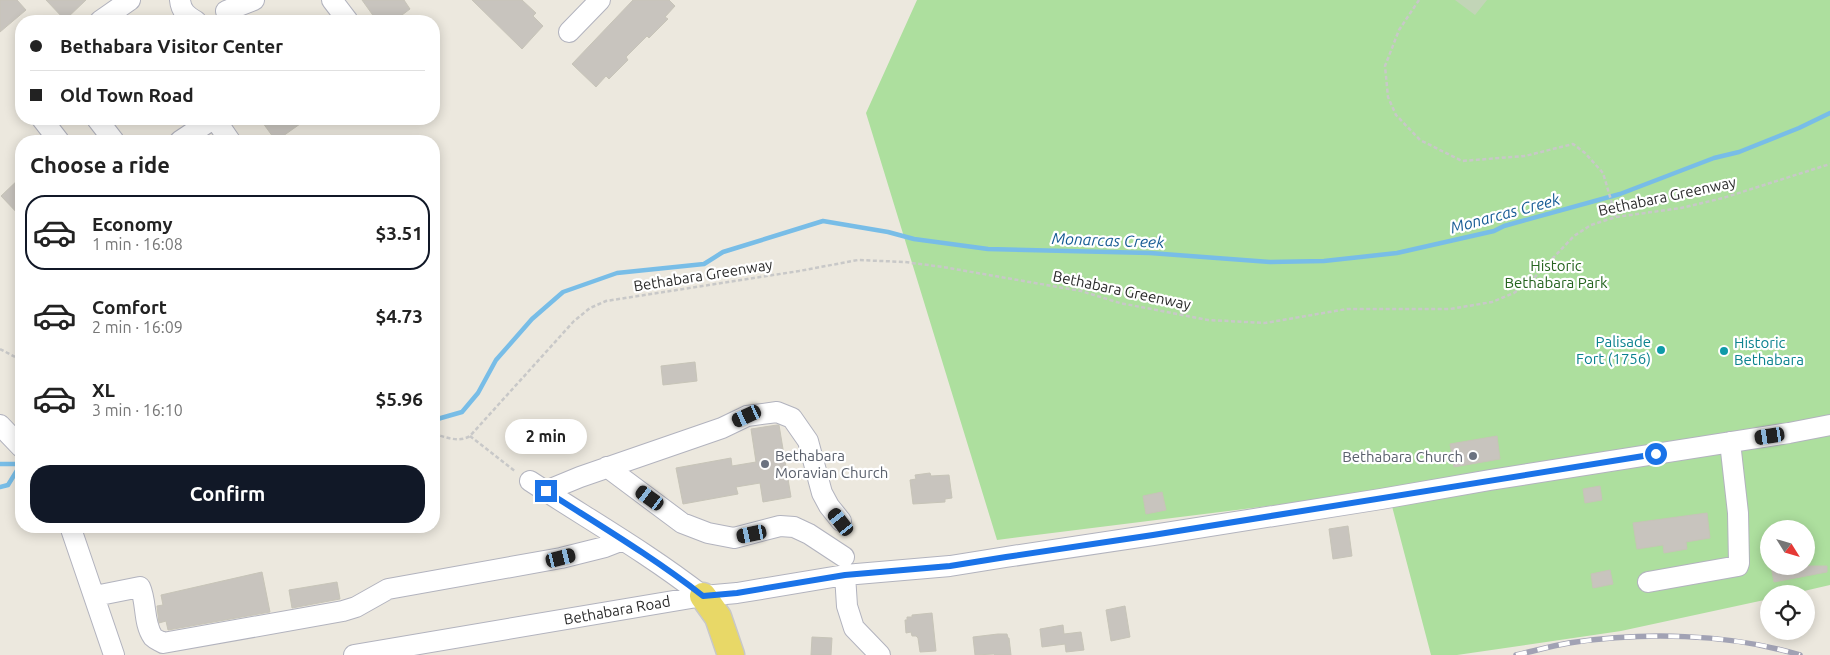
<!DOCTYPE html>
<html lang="en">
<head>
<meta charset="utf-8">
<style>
  :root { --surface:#fff; --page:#f2f2f2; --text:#222; --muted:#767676; --line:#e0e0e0; --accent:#111827 }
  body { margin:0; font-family:Ubuntu,sans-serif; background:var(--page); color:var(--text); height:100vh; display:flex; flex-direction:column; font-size:19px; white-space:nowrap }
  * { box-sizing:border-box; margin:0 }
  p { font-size:16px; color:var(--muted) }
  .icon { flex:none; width:28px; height:28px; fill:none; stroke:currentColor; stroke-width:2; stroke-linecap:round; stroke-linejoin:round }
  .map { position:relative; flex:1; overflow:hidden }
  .drawer { position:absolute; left:15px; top:135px; width:425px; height:398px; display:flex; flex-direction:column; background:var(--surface); border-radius:20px; box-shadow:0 2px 12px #0003 }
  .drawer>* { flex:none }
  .guide { position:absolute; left:15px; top:15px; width:425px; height:110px; border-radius:20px; box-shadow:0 2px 12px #0003; display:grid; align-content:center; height:110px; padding:0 15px; background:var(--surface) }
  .needle { width:32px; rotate:127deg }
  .tools { position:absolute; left:1760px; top:520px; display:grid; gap:10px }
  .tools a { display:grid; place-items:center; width:55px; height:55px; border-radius:50%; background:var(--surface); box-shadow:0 2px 12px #0003; font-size:25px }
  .end { position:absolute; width:22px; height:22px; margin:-11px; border:6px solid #1a73e8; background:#fff; box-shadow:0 0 0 2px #fff }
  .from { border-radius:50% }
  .bubble { position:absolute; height:35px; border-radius:18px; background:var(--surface); box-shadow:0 2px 12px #0003; font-size:16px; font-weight:600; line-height:35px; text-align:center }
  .car { position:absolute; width:15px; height:30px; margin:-15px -8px; border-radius:6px; box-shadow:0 0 4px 1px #0007; background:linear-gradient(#222 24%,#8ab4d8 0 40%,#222 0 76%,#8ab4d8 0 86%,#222 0) }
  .guide b { display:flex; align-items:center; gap:18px; height:48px; font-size:19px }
  .guide b+b { border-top:1px solid var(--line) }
  .guide i { width:12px; height:12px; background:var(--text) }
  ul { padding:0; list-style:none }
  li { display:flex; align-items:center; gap:15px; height:75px; margin:0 10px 8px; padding:0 5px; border:2px solid transparent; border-radius:20px }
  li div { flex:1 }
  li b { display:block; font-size:19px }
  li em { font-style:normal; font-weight:600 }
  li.on { border-color:var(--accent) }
  li>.icon { width:45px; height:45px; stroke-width:1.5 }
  h2 { padding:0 15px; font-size:22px; line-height:60px }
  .button { display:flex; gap:10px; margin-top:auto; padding:10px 15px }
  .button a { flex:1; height:58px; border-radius:20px; background:var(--accent); color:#fff; font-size:20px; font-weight:600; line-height:58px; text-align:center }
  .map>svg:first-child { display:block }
  .green { fill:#addf9e; fill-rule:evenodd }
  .cemetery { fill:#c2d5b7 }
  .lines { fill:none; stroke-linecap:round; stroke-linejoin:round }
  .stream { stroke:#78bde7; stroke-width:4.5 }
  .building { fill:#c8c4be; stroke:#c7c4b8 }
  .minor-casing { stroke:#b2b3be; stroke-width:22 }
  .major-casing { stroke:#c8c8c8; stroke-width:29 }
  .path { stroke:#c8c8c8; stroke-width:2.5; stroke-dasharray:4 2.5; stroke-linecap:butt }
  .minor { stroke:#fff; stroke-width:20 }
  .major { stroke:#e8d867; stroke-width:26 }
  .rail-casing { stroke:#a1a2b4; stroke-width:5.5 }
  .rail { stroke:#fff; stroke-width:4; stroke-dasharray:11; stroke-linecap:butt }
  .route { stroke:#1a73e8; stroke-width:6 }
  .culture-dot { fill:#0f9aa8; stroke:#fff; stroke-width:2 }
  .worship-dot { fill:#6b7280; stroke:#fff; stroke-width:2 }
  .labels { text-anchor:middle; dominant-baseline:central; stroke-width:4.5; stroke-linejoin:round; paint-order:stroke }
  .street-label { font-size:15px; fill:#2b2b2b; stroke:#fff }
  .park-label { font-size:15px; fill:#26641f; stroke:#fff }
  .culture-label { font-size:15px; fill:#0d838f; stroke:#fff; text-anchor:end }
  .worship-label { font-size:15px; fill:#5b616d; stroke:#fff; text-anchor:start }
  .water-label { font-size:16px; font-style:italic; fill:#165b94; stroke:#fff }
</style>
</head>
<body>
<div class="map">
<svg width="1830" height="655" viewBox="0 0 1830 655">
  <rect width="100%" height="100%" fill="#ece8de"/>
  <path class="green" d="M 917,0 L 1830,0 L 1830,585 L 1791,594 L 1769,594 L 1769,599 L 1621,631 L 1457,655 L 1431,655 L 1388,491 L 997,540 L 866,113 ZM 1769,529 L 1806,529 L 1806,566 L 1769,566 Z"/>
  <path class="cemetery" d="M 1455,0 L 1487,0 L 1475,15 Z"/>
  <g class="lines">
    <path class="stream" d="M 434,420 L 462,412 L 478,393 L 496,360 L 532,319 L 563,292 L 617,273 L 704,264 L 723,252 L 823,221 L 888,232 L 914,239 L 988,249 L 1150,253 L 1270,262 L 1324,261 L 1397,253 L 1494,231 L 1504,226 L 1620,194 L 1714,158 L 1739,152 L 1799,128 L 1830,113
      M 0,464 L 21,464
      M 0,487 L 8,485 L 21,464"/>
  </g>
  <path class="building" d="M 0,0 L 17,0 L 26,10 L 0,32 Z
    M 46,0 L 86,0 L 65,20 Z
    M 362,0 L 404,0 L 410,9 L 394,21 L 377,21 Z
    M 472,0 L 522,0 L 536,13 L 533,16 L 543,26 L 522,49 Z
    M 633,0 L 669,0 L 675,6 L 665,17 L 668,19 L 649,38 L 647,36 L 626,57 L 628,60 L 609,79 L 606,76 L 596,87 L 572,64 Z
    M 260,119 L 307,119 L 276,141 Z
    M 21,177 L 21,217 L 1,196 Z
    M 695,362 L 697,381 L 663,385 L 661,366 Z
    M 777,425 L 779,425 L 791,497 L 763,502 L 760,483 L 736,487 L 738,494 L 683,504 L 676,468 L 731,458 L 732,466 L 756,462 L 751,429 Z
    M 1497,436 L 1500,459 L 1454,467 L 1450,444 Z
    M 930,473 L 931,476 L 949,475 L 952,498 L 945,499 L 945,502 L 913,504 L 910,480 L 916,479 L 915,475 Z
    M 1600,486 L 1602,500 L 1585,503 L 1583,489 Z
    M 1162,492 L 1166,510 L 1146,514 L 1143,496 Z
    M 1707,513 L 1710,538 L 1686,542 L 1687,549 L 1664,553 L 1663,545 L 1637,549 L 1633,523 Z
    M 1348,526 L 1352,556 L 1333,559 L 1329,529 Z
    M 1771,566 L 1827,566 L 1827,572 L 1774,582 Z
    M 1610,570 L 1613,584 L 1593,588 L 1591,574 Z
    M 262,572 L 270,612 L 168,630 L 166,621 L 159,623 L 157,606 L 163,605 L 161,595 Z
    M 337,582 L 340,599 L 292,608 L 289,590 Z
    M 1125,606 L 1130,637 L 1111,641 L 1106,610 Z
    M 932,613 L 936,651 L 920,652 L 918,638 L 916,636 L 912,636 L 911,632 L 906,633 L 905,620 L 907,620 L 907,617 L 912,617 L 912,615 Z
    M 1063,625 L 1064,634 L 1081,632 L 1084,650 L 1066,652 L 1065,644 L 1042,647 L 1040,629 Z
    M 998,634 L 1007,634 L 1008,638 L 1009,638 L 1011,655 L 995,655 L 994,654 L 975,655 L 973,637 Z
    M 812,637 L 832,638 L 831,655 L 811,655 Z"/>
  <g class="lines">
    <g class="minor-casing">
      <path id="minor" d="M 180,0 C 181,11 187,16 196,21
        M 332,0 L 348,21
        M 226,11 L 254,0
        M 100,21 L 130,0
        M 569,32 L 600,0
        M 42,119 L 59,141
        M 97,119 L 114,141
        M 215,119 L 230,141
        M 180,141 L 213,119
        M 0,425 L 21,447
        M 607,467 L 682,523 L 708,533 L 734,538 L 780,526 L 794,527 L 809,534 L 844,557
        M 530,481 C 588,519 648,553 703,596
        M 546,491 L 580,477 L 722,428 L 747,416 L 777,412 L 792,418 L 808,441 L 822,493 L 829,506 L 841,521
        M 70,526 L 114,655
        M 845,575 L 847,606 L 854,628 L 880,655
        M 1648,582 L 1738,566 L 1739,563 L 1738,513 L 1730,442
        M 95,596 L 140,587 C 147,602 143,623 153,637 C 156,640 160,641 163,643 L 343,611 L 356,607 L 388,589 L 561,558 L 605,547 L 623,540
        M 354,655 L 703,596 L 737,593 L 845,575 L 950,566 L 1006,557 L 1153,535 L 1381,499 L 1490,480 L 1789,433 L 1830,425"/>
    </g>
    <g class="major-casing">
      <path id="major" d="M 703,596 L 718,617 L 731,655"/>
    </g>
    <path class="path" d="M 1419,0 L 1399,30 L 1385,66 L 1388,97 L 1396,115 L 1420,140 L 1462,161 L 1525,156 L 1573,144 L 1585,153 L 1603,173 L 1616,217
      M 0,349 L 21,360
      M 434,434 C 446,437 458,443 470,436 L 574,321 L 590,308 L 606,301 L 799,271 L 858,260 L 905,262 L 943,267 L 1081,291 L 1120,303 L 1208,320 L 1265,323 L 1347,309 L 1450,309 L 1492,302 L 1514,293 L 1532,280 L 1574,236 L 1591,225 L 1616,217 L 1681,208 L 1723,198 L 1830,164
      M 470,436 L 516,472"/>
    <use href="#minor" class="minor"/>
    <use href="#major" class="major"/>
    <g class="rail-casing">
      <path id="rail" d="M 1516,655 C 1534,651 1551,646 1569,643 C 1643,632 1727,633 1800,655"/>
    </g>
    <use href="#rail" class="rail"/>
  </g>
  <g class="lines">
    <path class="route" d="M 546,491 C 599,525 653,557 703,596 L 737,593 L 845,575 L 950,566 L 1006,557 L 1153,535 L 1656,454"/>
  </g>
  <g class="culture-dot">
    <circle cx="1661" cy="350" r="5"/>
    <circle cx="1724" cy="351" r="5"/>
  </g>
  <g class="worship-dot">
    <circle cx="1473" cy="456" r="5"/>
    <circle cx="765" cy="464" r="5"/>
  </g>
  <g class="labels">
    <g class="street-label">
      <text transform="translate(1667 196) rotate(-12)">Bethabara Greenway</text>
      <text transform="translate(703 275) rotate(-9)">Bethabara Greenway</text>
      <text transform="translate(1122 290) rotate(12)">Bethabara Greenway</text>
      <text transform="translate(617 610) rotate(-10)">Bethabara Road</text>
    </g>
    <g class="park-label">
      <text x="1556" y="265">Historic<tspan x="1556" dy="17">Bethabara Park</tspan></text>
    </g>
    <g class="culture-label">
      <text x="1651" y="341">Palisade<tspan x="1651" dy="17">Fort (1756)</tspan></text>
      <text x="1734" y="342" text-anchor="start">Historic<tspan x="1734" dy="17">Bethabara</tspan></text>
    </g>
    <g class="worship-label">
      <text x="775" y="455">Bethabara<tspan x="775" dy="17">Moravian Church</tspan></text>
      <text x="1463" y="456" text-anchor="end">Bethabara Church</text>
    </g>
    <g class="water-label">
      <text transform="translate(1505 213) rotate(-15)">Monarcas Creek</text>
      <text transform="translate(1108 240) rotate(2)">Monarcas Creek</text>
    </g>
  </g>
</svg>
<div class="tools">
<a><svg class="needle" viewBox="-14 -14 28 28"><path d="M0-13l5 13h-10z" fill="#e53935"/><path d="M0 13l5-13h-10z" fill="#767676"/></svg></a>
<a><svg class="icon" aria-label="locate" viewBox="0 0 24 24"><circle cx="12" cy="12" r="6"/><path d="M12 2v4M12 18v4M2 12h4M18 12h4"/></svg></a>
</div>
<i class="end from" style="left:1656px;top:454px"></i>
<i class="end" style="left:546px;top:491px"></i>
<div class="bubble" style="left:505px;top:419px;width:82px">2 min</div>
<i class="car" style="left:747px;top:416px;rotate:245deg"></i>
<i class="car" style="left:1770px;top:436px;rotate:261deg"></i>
<i class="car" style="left:650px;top:498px;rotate:306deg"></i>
<i class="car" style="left:841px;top:522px;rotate:322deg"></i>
<i class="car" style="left:752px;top:534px;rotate:258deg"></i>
<i class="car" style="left:561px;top:558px;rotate:76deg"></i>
<div class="guide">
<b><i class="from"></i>Bethabara Visitor Center</b>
<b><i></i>Old Town Road</b>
</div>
<section class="drawer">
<h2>Choose a ride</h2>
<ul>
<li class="on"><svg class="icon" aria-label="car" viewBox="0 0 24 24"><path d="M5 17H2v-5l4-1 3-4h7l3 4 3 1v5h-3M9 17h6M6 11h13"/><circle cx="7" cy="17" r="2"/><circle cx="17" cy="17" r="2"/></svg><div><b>Economy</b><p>1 min · 16:08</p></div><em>$3.51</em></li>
<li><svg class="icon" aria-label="car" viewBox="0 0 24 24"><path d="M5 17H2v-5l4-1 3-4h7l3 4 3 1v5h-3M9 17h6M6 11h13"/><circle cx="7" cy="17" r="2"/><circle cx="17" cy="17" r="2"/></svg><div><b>Comfort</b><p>2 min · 16:09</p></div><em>$4.73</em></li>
<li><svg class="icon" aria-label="car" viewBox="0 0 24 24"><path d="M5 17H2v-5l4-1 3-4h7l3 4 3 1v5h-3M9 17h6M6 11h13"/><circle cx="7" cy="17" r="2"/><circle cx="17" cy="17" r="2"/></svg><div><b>XL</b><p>3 min · 16:10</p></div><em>$5.96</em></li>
</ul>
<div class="button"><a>Confirm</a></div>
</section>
</div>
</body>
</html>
